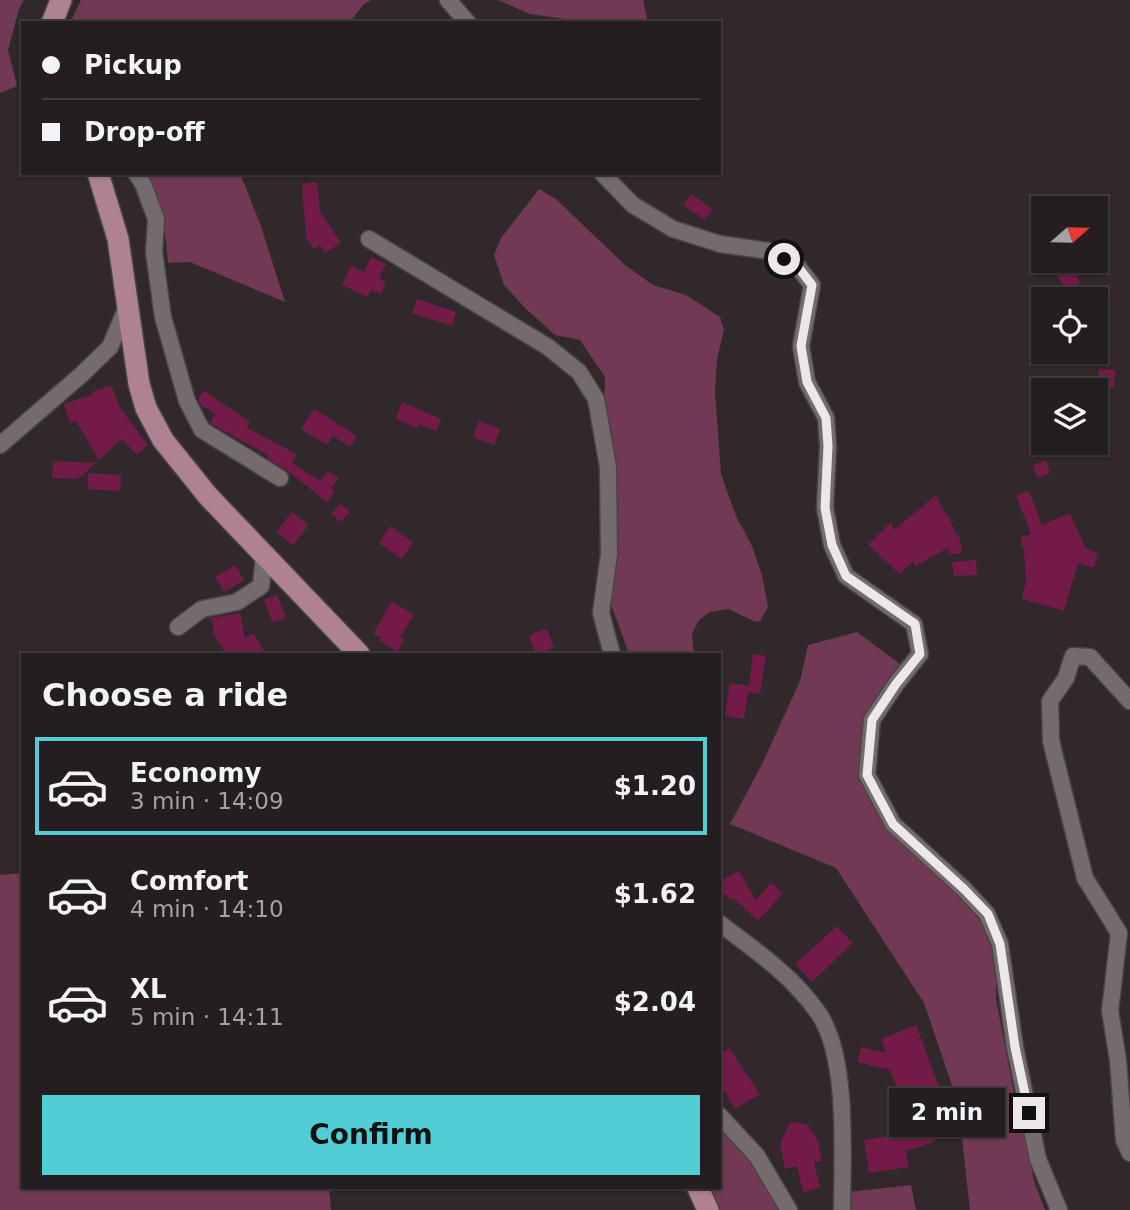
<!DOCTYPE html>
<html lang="en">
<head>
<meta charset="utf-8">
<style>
  :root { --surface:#241e20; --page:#2c2729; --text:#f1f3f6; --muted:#a3a2a5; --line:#413c3e; --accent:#52ccd5 }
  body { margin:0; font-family:"DejaVu Sans",sans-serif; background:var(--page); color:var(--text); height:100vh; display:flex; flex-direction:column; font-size:26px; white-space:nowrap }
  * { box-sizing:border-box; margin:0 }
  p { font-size:23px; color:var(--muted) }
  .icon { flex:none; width:38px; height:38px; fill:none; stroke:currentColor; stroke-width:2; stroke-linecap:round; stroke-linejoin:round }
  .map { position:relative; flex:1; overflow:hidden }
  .details { position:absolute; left:21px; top:653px; width:700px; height:536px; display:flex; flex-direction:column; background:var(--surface); border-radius:0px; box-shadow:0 2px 5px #0004,0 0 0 2px var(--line) }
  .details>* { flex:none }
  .hud { position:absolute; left:21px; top:21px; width:700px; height:154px; border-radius:0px; box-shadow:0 2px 5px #0004,0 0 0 2px var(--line); display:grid; align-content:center; height:154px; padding:0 21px; background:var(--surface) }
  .needle { width:46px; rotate:70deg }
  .fabs { position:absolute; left:1031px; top:196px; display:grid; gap:14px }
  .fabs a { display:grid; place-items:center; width:77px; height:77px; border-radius:0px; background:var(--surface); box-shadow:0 2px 5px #0004,0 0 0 2px var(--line); font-size:35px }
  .end { position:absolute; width:32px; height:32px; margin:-16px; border:9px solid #ede7e9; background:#111; box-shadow:0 0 0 4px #111 }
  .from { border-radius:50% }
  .bubble { position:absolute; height:49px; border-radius:0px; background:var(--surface); box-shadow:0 2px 5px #0004,0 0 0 2px var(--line); font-size:23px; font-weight:700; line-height:49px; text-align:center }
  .hud b { display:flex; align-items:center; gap:24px; height:66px; font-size:26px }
  .hud b+b { border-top:2px solid var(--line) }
  .hud i { width:18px; height:18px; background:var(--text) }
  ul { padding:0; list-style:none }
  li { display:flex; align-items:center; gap:21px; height:98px; margin:0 14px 10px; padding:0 7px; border:4px solid transparent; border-radius:0px }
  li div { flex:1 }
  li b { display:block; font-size:26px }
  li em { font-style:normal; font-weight:700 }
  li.current { border-color:var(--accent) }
  li>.icon { width:63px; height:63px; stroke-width:1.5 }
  h2 { padding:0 21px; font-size:32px; line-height:84px }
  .button { display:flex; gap:14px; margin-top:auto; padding:14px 21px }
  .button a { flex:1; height:80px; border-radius:0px; background:var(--accent); color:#111; font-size:28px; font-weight:700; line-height:80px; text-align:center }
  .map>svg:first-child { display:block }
  .green { fill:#713953 }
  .building { fill:#721b49 }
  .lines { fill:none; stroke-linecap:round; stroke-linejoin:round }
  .street-casing { stroke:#4b4447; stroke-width:19 }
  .primary-casing { stroke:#4b4447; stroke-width:24 }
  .street { stroke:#746b6e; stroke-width:16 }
  .primary { stroke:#ae8193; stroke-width:21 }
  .route { stroke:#ede7e9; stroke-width:9 }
</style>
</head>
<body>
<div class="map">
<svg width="1130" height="1210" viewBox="0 0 1130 1210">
  <rect width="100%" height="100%" fill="#30282b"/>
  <path class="green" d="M 0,0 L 24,0 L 19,9 L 8,50 L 17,86 L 0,93 Z
    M 81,0 L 371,0 L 364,4 L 349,23 L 70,23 Z
    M 498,0 L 643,0 L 648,23 L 592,23 L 530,14 Z
    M 145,173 L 240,173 L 261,226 L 285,302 L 190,262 L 168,263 C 165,233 164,198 145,173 Z
    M 539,189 L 556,199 L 625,265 L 653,285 L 686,295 L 720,317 L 724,330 L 717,359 L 715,391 L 721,474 L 736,516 L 752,546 L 762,575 L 768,607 L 760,621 L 756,622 L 728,609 L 710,612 L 699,620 L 692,634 L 694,654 L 629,654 L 610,602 L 612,432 L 604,410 L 605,377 L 580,340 L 555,335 L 526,309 L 504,285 L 494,255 L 501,238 Z
    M 857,632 L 900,664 L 865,714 L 862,758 L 879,803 L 981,922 L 996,961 L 996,999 L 1016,1104 L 1029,1142 L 1033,1178 L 1045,1210 L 970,1210 L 958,1103 L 924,1003 L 836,868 L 730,824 L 762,764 L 800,681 L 808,645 Z
    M 23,873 L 23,1186 L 329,1187 L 331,1210 L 0,1210 L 0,875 Z
    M 719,1126 L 752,1158 L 782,1210 L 719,1210 L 707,1187 L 719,1186 Z
    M 911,1185 L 916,1210 L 847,1210 L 849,1192 Z"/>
  <path class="building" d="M 317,182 L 320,211 L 341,243 L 325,253 L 320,245 L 314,249 L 306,237 L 302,184 Z
    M 691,194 L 713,209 L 705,220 L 683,205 Z
    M 371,257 L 386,264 L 379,278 L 386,282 L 381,294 L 371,290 L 368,297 L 342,285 L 351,266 L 364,272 Z
    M 1069,261 L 1080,283 L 1065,290 L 1054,267 Z
    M 417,299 L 456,312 L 452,326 L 412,313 Z
    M 1099,369 L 1115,370 L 1114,388 L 1098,387 Z
    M 111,385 L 120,408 L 148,445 L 137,455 L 122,439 L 99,460 L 76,421 L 70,423 L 64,404 L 94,394 L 92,392 Z
    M 204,391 L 250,422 L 247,428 L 297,454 L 292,463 L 314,477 L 321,480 L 327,471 L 339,478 L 331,488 L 335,491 L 327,502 L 285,469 L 267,458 L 268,455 L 210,423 L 215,414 L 200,404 L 198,399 Z
    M 402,402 L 441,419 L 436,431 L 418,424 L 417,428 L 396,419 Z
    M 314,409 L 357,436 L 350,447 L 333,436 L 327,445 L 301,429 Z
    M 479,421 L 500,429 L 494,445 L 473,437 Z
    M 1046,460 L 1050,473 L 1037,478 L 1033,465 Z
    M 53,461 L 96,463 L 78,479 L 52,478 Z
    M 88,473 L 121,475 L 120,491 L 88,489 Z
    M 1029,491 L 1042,525 L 1070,513 L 1086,549 L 1098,553 L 1094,568 L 1078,563 L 1064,611 L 1022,599 L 1026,581 L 1024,551 L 1020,537 L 1031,534 L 1016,495 Z
    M 936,495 L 946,515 L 948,514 L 956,535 L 959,535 L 962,553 L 949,555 L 948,548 L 915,566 L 913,561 L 900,574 L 868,545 L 891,522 L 894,530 Z
    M 340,504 L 350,512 L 341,522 L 331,514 Z
    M 292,512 L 309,525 L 293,545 L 276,532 Z
    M 390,526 L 413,542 L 402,559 L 379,543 Z
    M 976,560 L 977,575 L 954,576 L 952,562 Z
    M 235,565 L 244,580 L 224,592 L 215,577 Z
    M 277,595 L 286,618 L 273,623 L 264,600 Z
    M 392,601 L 414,615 L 400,637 L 405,639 L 397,652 L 379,640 L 381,637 L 373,634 Z
    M 240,613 L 245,638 L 253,633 L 266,654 L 226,654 L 215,637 L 211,618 Z
    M 547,629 L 554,648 L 536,654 L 529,635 Z
    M 753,654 L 766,656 L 760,694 L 748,692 Z
    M 730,683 L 749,686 L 744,719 L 725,716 Z
    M 739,871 L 756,900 L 771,883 L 783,893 L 758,921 L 733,898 L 730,900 L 726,894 L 719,898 L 719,882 Z
    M 837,926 L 853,943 L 812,982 L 795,964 Z
    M 916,1025 L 943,1098 L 922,1105 L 934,1142 L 906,1151 L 909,1167 L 869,1173 L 864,1140 L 914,1132 L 890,1070 L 857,1062 L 861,1047 L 886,1053 L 881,1039 Z
    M 729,1048 L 760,1094 L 735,1109 L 725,1092 L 719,1096 L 719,1054 Z
    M 790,1122 L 808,1125 L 818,1141 L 822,1161 L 814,1162 L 820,1188 L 803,1192 L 797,1166 L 785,1169 L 780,1144 Z"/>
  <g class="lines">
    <g class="street-casing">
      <path id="street" d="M 448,0 L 468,23
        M 136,173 L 143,184 L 156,219 L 154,252 L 163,317 L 187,401 L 202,430 L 280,478
        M 602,173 L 633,205 L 673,229 L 720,244 L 769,251 L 798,267 L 812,285 L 801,346 L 807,382 L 826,418 L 828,446 L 825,508 L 832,545 L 846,576 L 914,624 L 920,654 L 896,684 L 872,720 L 867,775 L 893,824 L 964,889 L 987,914 L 1000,944 L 1015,1047 L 1038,1159 L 1059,1210
        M 369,239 L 548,347 L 579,372 L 596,399 L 608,467 L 609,554 L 601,613 L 612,654
        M 0,445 L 81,375 L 110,347 L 128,304
        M 178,627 L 202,609 L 237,602 L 261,586 L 264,556
        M 1130,701 L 1090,657 L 1073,656 L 1066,678 L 1050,701 L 1051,741 L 1085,878 L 1119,933 L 1110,1011 L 1118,1060 L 1124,1140 L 1130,1153
        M 719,923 C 755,950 793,976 819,1014 C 849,1059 842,1156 842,1210
        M 719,1115 L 757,1156 L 789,1210"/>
    </g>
    <g class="primary-casing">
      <path id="primary" d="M 52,23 L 61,0
        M 98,173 L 118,239 L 139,384 L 146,408 L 163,440 L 208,496 L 359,654
        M 697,1186 L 708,1210"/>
    </g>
    <use href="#street" class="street"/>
    <use href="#primary" class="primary"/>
  </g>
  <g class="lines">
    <path class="route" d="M 784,259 L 798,267 L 812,285 L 801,346 L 807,382 L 826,418 L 828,446 L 825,508 L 832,545 L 846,576 L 915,624 L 920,654 L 896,684 L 872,720 L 867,775 L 893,824 L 964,889 L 988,914 L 1000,944 L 1015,1047 L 1029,1113"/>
  </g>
</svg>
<div class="fabs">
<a><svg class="needle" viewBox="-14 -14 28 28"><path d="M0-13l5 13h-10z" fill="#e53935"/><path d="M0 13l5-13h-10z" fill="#a3a2a5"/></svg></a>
<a><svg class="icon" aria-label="locate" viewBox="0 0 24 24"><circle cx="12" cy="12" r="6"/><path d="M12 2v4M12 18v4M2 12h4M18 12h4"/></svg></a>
<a><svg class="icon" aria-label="layers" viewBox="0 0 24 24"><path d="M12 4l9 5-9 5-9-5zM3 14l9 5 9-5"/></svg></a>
</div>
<i class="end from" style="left:784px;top:259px"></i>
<i class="end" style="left:1029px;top:1113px"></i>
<div class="bubble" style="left:889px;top:1088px;width:116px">2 min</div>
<div class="hud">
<b><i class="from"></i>Pickup</b>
<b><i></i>Drop-off</b>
</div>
<section class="details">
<h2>Choose a ride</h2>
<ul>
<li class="current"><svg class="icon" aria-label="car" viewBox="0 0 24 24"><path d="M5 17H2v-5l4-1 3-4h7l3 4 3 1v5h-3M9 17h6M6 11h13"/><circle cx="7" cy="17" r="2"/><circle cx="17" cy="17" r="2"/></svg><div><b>Economy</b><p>3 min · 14:09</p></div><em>$1.20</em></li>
<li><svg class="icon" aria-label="car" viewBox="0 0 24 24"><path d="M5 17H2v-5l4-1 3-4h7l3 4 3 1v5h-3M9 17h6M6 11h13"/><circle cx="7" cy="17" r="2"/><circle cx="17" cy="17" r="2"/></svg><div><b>Comfort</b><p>4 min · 14:10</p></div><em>$1.62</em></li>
<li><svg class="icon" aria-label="car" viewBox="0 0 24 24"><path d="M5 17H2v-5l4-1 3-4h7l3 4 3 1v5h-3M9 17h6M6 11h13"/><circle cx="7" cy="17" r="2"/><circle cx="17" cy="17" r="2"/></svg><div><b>XL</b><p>5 min · 14:11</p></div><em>$2.04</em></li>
</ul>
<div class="button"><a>Confirm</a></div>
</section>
</div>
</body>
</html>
